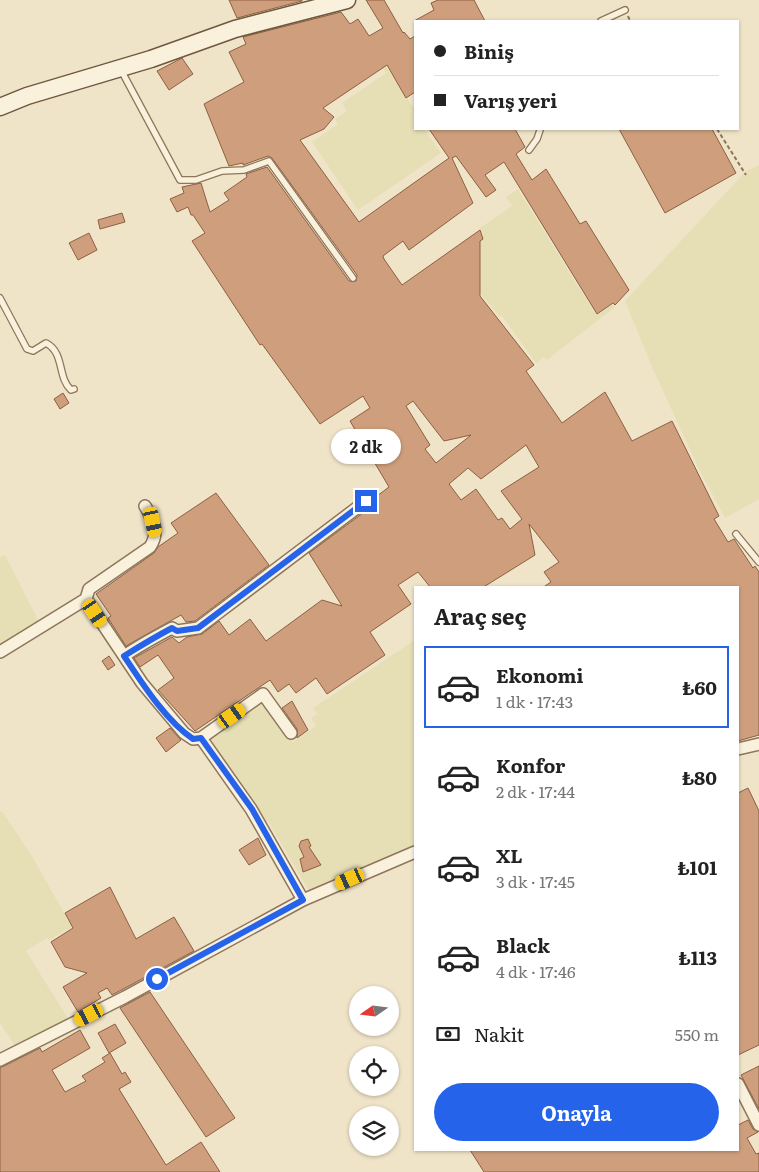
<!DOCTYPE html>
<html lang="tr">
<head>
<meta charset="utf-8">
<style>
  :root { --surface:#fff; --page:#f2f2f2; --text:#222; --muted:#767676; --line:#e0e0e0; --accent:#2563eb }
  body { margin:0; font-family:Literata,serif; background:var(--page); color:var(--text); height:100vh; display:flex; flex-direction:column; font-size:19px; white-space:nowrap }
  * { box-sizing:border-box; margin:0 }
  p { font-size:16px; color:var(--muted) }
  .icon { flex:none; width:28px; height:28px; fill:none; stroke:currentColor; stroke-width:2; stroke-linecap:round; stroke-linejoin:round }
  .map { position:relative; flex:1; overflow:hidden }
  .sheet { position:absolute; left:414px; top:586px; width:325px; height:565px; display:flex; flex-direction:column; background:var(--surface); border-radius:0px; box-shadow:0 1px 4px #0004 }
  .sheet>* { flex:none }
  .banner { position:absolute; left:414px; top:20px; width:325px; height:110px; border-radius:0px; box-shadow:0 1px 4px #0004; display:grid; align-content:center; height:110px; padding:0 20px; background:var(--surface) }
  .needle { width:32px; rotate:256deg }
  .tools { position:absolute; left:349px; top:986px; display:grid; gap:10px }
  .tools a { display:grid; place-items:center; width:50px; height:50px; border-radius:50%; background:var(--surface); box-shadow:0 1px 4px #0004; font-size:25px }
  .end { position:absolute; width:22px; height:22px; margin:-11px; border:6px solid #2563eb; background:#fff; box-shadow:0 0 0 2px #fff }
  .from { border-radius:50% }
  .bubble { position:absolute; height:35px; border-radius:18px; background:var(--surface); box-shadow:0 1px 4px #0004; font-size:16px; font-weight:700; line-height:35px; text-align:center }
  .car { position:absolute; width:15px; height:30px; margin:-15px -8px; border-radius:6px; box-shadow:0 0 4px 1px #0007; background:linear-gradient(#f5c518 24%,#345 0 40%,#f5c518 0 76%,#345 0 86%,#f5c518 0) }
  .banner b { display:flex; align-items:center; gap:18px; height:48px; font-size:19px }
  .banner b+b { border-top:1px solid var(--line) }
  .banner i { width:12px; height:12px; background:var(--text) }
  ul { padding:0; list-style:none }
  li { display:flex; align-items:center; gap:15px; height:82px; margin:0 10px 8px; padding:0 10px; border:2px solid transparent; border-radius:0px }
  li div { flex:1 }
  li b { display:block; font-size:19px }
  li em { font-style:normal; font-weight:700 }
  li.active { border-color:var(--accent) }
  li>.icon { width:45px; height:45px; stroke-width:1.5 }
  h2 { padding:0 20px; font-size:22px; line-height:60px }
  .pay { display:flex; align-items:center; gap:12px; height:55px; padding:0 20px; font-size:19px }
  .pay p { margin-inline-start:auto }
  .primary-button { display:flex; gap:10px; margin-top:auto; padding:10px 20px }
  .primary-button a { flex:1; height:58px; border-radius:30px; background:var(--accent); color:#fff; font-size:20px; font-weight:700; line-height:58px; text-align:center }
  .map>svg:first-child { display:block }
  .farmland { fill:#e6deb5 }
  .building { fill:#cf9f7d; stroke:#8d5f41; fill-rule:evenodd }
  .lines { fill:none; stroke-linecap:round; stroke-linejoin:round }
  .lane-casing { stroke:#8d765c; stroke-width:8 }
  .street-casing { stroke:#8d765c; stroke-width:14 }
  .secondary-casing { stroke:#6f573f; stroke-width:19 }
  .path { stroke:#8d765c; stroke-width:2; stroke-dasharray:4 2.5; stroke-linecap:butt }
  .lane { stroke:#faf1dc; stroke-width:5.5 }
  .street { stroke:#faf1dc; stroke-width:11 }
  .secondary { stroke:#faf1dc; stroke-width:16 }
  .route { stroke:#2563eb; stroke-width:6 }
</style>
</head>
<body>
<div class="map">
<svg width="759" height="1172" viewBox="0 0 759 1172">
  <rect width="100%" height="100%" fill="#f0e4c8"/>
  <path class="farmland" d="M 367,39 L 415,110 L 415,129 L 424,129 L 441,153 L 358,210 L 312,142 L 338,124 L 335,119 L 347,111 L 342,103 L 386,73 L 364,40 Z
    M 759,165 L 759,499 L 725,518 L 697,465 L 653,369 L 625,301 L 745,172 Z
    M 518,189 L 596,315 L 613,304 L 615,307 L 547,360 L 544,357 L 536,363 L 502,316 L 500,317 L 480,293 L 480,228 L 512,206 L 506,197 Z
    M 5,555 L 40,624 L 0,648 L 0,557 Z
    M 415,640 L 415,846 L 335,878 L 309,891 L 268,821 L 265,823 L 207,737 L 263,699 L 293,742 L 316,726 L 311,718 L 317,714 L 313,708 Z
    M 2,811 L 33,858 L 72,927 L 49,940 L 47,938 L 26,951 L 69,1020 L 15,1046 L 0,1023 L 0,812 Z"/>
  <path class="building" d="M 229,0 L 302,0 L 302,1 L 237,18 Z
    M 366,0 L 384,0 L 403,33 L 404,32 L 410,39 L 415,36 L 415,92 L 406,98 L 387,65 L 323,108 L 334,117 L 324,129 L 300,140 L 359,222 L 449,158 L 429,129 L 515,129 L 525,147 L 516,154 L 532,180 L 546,169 L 580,224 L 586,221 L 629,290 L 615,305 L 613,303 L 597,314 L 504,162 L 485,175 L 496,190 L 486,197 L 456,156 L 452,158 L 473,203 L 409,250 L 403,241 L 383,256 L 384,259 L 402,285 L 480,230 L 483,239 L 480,241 L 480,296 L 534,365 L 526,371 L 562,423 L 605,392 L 632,441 L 672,421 L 719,516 L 714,519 L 728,542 L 734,539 L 753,568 L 755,566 L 759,572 L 759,735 L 738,741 L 738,588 L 542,588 L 551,582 L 544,572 L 559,562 L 529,524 L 535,555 L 482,588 L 431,588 L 418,572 L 398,585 L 411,604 L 370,632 L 385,655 L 327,694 L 316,678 L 296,693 L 289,684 L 278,692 L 270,680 L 195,731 L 158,690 L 174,678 L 158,655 L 140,667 L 134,658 L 172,637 L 179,643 L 187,637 L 202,634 L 219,621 L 229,635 L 250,619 L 266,641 L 322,600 L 342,606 L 309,553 L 371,507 L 373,499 L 389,487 L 350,421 L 370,408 L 363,396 L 320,424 L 262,344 L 260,345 L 192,241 L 205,233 L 193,215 L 191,215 L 188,207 L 177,212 L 170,199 L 184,193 L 182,187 L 201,183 L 210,212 L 229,200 L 224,193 L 247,177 L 246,174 L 267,167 L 349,281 L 356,281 L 357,275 L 272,158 L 268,156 L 243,165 L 243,163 L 229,166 L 204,104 L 244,82 L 229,52 L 246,44 L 243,37 L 341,12 L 350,24 L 358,19 L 369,36 L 383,28 ZM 413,401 L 444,441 L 471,435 L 436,463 L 425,449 L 430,445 L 406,406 ZM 526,445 L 539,467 L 501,491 L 522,519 L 510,529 L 502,518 L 498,520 L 476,489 L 461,500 L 449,484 L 468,468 L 481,479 Z
    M 438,0 L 474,0 L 485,21 L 414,21 L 434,10 L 431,3 Z
    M 182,58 L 193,74 L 169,90 L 157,71 Z
    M 619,129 L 712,129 L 736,173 L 665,213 Z
    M 122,213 L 125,222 L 100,229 L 98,220 Z
    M 89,233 L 97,250 L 78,260 L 69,243 Z
    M 63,393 L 69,403 L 60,409 L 54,399 Z
    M 216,493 L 269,565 L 195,621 L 186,622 L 181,615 L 126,646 L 108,618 L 111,616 L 96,594 L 154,553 L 158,547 L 178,533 L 171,523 Z
    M 109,656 L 115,665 L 108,670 L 102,661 Z
    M 292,701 L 308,730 L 297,738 L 297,729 L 282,708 Z
    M 170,728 L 181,740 L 166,752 L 156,738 Z
    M 748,788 L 759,811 L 759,1045 L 738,1055 L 738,793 Z
    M 258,838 L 266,855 L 249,865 L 239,850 Z
    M 308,839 L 311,846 L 309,847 L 321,865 L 303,872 L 300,859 L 304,857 L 299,846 L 301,841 Z
    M 110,887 L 136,939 L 174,917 L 194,951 L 112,995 L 107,988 L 98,993 L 101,998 L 78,1012 L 63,987 L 87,973 L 65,967 L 51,942 L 73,928 L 65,913 Z
    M 150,992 L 235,1118 L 206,1137 L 120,1008 Z
    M 115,1024 L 126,1043 L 109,1053 L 98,1033 Z
    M 80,1030 L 90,1048 L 52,1070 L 65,1092 L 86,1081 L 82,1076 L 105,1062 L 102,1058 L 110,1053 L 122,1074 L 125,1072 L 131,1082 L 119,1089 L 166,1165 L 201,1142 L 220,1172 L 0,1172 L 0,1068 L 40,1048 L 42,1052 Z
    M 759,1066 L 759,1109 L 741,1075 Z
    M 748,1120 L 753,1129 L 758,1132 L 747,1138 L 756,1154 L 759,1153 L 759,1172 L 484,1172 L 470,1150 L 738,1150 L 738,1125 Z"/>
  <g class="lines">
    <g class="lane-casing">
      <path id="lane" d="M 601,21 L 625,10
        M 121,70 L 180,180 L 196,180 L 222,171 L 244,170 L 269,161 L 353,278
        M 529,150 L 537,139 L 540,130
        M 0,298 L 27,349 L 33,351 L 46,343 C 65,353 57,377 71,390 L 74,389
        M 736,534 L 759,562"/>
    </g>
    <g class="street-casing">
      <path id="street" d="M 86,599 L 89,589 L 150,547 C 160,532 153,520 145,506
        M 0,652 L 86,599 L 142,683 L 184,733 L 193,739 L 201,738 L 251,809 L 303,900
        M 124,656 C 140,645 155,637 172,628 L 177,631 L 198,628 L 366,501
        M 201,738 L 263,694 L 291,733
        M 738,749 L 759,744
        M 0,1060 L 125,997 L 303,900 L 415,852
        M 738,1084 L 759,1125"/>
    </g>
    <g class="secondary-casing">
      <path id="secondary" d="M 0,107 L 27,96 L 151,59 L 235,29 L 347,0"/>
    </g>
    <path class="path" d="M 628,16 L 630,21
      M 717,129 L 746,175"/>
    <use href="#lane" class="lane"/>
    <use href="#street" class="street"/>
    <use href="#secondary" class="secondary"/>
  </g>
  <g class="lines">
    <path class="route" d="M 157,979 L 303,900 L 252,809 L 201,738 L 193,739 C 166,721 142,683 124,656 C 140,646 155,637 172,628 L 177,631 L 198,628 L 366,501"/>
  </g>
</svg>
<div class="tools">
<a><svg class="needle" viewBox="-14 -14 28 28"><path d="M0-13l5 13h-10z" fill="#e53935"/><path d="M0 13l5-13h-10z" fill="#767676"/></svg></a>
<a><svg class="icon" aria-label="locate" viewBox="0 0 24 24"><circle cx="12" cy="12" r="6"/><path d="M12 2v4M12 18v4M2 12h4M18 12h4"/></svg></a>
<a><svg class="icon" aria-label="layers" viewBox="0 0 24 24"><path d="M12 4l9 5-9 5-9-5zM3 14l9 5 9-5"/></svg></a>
</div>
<i class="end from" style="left:157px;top:979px"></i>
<i class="end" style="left:366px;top:501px"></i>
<div class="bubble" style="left:331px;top:429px;width:70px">2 dk</div>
<i class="car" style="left:153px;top:522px;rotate:168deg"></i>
<i class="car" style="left:95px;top:613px;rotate:146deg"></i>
<i class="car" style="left:232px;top:716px;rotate:55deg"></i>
<i class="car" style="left:350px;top:879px;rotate:246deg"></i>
<i class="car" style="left:89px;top:1015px;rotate:243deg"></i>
<div class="banner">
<b><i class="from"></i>Biniş</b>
<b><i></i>Varış yeri</b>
</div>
<section class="sheet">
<h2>Araç seç</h2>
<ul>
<li class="active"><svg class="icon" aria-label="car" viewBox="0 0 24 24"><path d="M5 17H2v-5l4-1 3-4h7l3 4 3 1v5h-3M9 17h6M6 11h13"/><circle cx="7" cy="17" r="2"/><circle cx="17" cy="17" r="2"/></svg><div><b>Ekonomi</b><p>1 dk · 17:43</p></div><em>₺60</em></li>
<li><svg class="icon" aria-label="car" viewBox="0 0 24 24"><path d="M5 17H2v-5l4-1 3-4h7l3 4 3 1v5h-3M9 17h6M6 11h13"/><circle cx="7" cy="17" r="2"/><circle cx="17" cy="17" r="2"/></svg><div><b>Konfor</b><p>2 dk · 17:44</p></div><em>₺80</em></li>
<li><svg class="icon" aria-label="car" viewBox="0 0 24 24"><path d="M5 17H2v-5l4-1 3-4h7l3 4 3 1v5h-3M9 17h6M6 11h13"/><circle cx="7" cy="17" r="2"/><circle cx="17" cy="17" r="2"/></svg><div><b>XL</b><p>3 dk · 17:45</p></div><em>₺101</em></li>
<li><svg class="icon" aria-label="car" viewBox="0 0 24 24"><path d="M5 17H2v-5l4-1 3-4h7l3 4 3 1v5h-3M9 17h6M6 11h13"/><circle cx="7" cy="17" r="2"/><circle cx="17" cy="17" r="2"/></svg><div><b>Black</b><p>4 dk · 17:46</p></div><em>₺113</em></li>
</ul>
<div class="pay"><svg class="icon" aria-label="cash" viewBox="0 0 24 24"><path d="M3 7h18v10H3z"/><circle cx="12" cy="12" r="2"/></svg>Nakit<p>550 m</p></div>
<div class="primary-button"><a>Onayla</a></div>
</section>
</div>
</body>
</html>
